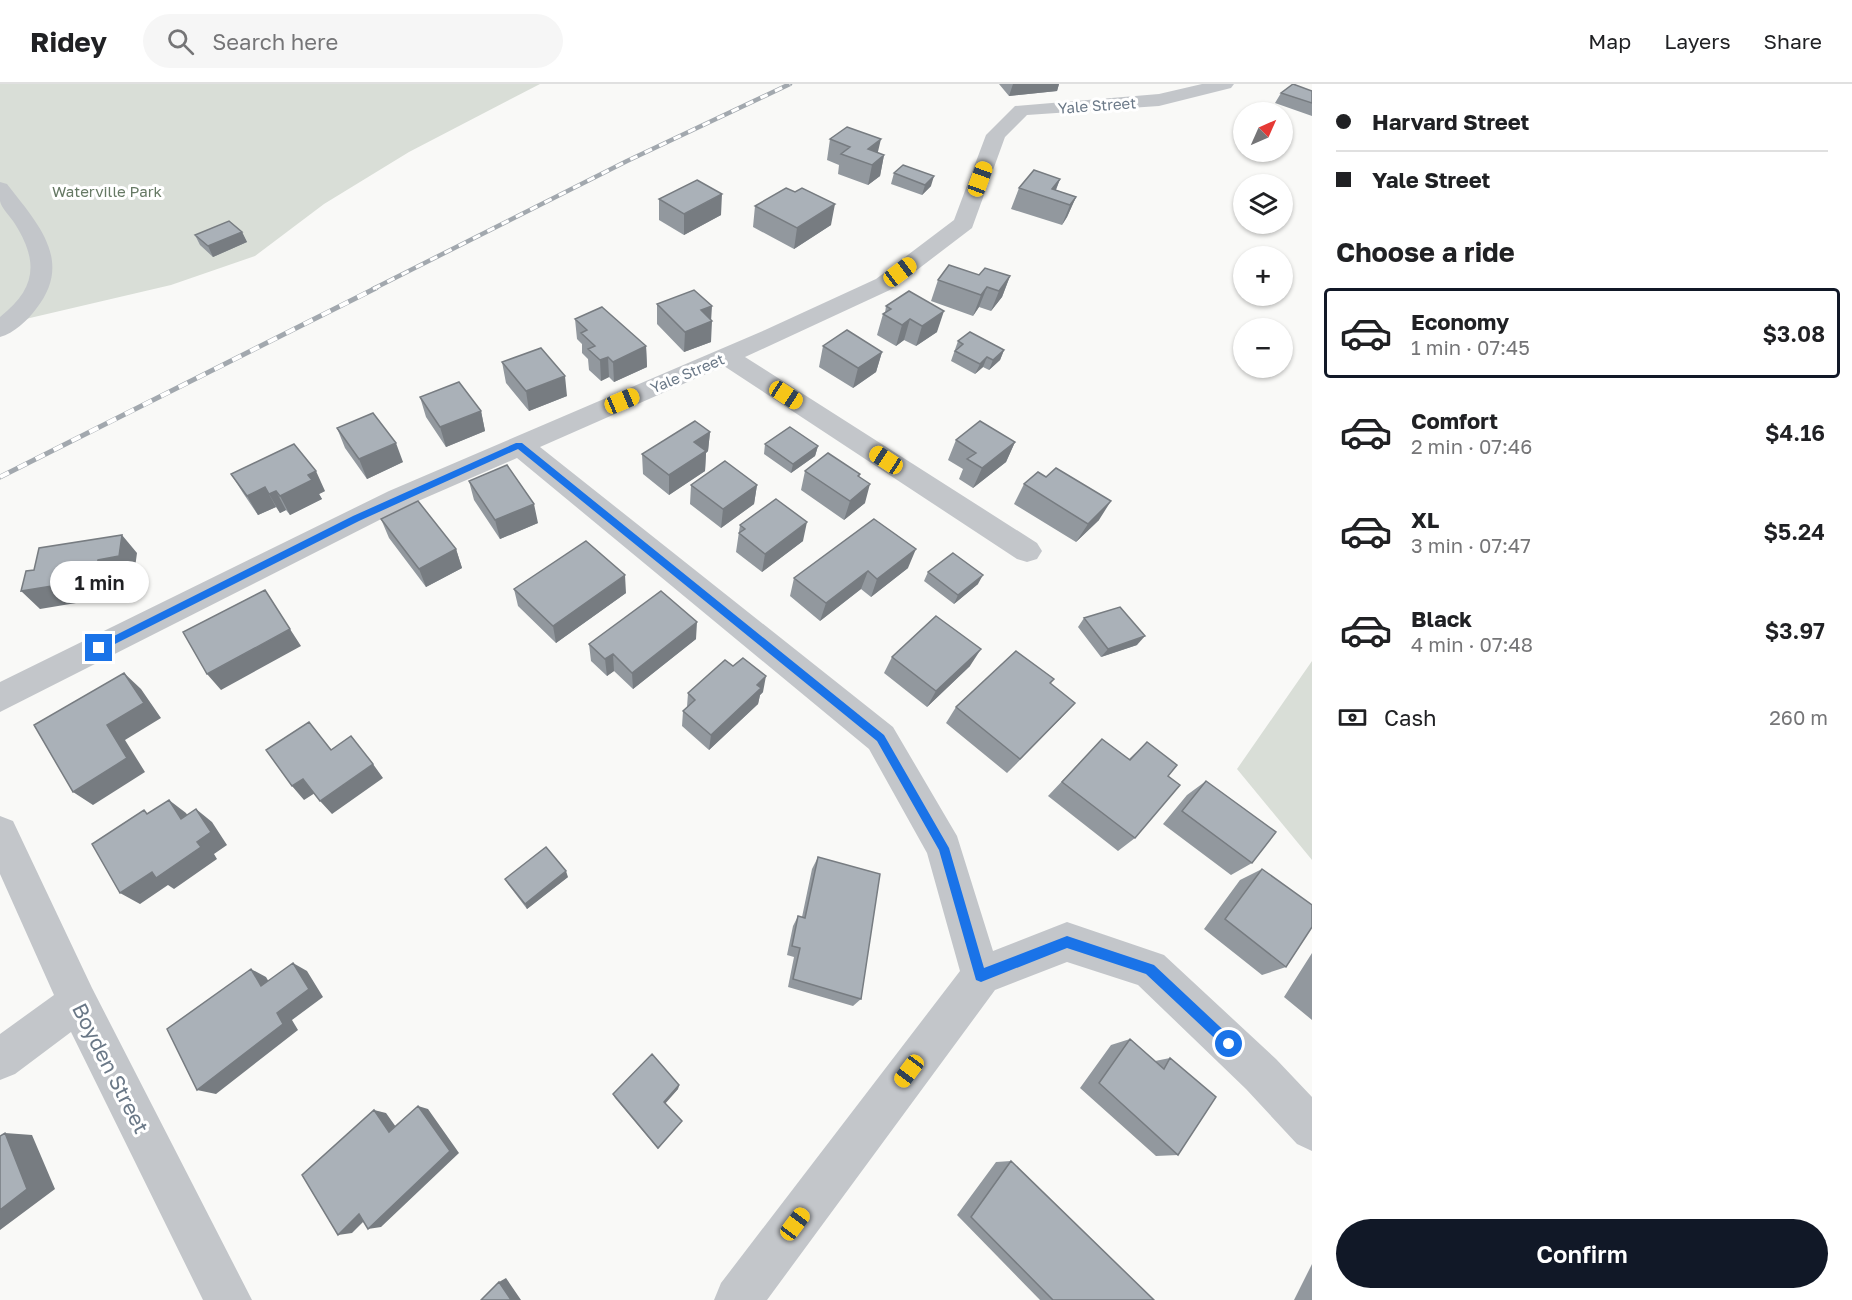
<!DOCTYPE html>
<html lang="en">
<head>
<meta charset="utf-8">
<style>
  :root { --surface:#fff; --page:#f6f6f6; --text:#202124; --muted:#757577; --line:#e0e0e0; --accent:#111827 }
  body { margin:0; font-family:"Golos Text",sans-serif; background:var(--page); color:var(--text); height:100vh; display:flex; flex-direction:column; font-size:22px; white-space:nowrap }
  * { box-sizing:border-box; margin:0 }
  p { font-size:20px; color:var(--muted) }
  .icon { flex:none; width:33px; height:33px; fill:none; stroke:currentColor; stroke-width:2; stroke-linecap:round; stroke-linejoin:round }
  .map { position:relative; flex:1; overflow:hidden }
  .sheet { display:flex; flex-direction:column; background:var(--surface); width:540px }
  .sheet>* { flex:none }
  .banner { display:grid; align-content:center; height:132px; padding:0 24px; background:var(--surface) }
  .needle { width:39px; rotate:45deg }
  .controls { position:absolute; left:1233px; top:18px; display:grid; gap:12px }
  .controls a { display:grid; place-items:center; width:60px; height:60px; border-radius:50%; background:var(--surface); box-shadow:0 2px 4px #0004; font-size:30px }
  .end { position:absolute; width:27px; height:27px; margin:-14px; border:8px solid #1a73e8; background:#fff; box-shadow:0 0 0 3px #fff }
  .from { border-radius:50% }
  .bubble { position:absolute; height:42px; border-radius:21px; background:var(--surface); box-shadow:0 2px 4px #0004; font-size:20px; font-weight:600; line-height:42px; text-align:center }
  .car { position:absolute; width:18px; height:36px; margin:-18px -9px; border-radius:8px; box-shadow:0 0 4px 2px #0007; background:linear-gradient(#f5c518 24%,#345 0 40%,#f5c518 0 76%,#345 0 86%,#f5c518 0) }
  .banner b { display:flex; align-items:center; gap:21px; height:57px; font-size:22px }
  .banner b+b { border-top:2px solid var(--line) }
  .banner i { width:15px; height:15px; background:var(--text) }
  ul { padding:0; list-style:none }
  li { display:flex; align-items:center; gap:18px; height:90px; margin:0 12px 9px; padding:0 12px; border:3px solid transparent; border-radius:6px }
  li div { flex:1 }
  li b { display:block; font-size:22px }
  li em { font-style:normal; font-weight:600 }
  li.selected { border-color:var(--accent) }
  li>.icon { width:54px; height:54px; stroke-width:1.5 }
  h2 { padding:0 24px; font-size:27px; line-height:72px }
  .pay { display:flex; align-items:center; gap:15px; height:66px; padding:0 24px; font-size:22px }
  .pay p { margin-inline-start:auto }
  .cta { display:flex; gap:12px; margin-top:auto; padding:12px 24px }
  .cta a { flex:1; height:69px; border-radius:36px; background:var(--accent); color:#fff; font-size:24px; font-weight:600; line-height:69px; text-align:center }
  header { display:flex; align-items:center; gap:36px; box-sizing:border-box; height:84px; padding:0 30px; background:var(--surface); border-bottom:2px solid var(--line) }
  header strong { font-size:28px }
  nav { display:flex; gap:33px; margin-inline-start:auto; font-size:21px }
  .search { width:420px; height:54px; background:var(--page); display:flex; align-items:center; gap:15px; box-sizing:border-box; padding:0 21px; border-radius:33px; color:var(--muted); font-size:22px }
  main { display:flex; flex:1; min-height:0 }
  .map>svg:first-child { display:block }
  .green { fill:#d9ded7 }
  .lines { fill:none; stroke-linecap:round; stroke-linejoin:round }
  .minor { fill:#c3c6ca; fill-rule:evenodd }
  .rail-far1-casing { stroke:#a2a8ae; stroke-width:4.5 }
  .rail-casing { stroke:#a2a8ae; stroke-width:5 }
  .rail-far1 { stroke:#fff; stroke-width:3; stroke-dasharray:8; stroke-linecap:butt }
  .rail { stroke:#fff; stroke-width:4; stroke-dasharray:10; stroke-linecap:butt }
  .wall { fill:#92989e }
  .shaded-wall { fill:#777c81 }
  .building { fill:#aab1b8; stroke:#777c81; stroke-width:1.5 }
  .route { fill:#1a73e8 }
  .labels { text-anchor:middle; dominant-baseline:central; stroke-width:6; stroke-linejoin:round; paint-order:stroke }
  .far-street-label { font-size:15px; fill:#6a7887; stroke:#fff }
  .far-park-label { font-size:15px; fill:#667964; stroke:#fff }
  .near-street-label { font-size:21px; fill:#6a7887; stroke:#fff }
</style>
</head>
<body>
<header>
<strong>Ridey</strong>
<div class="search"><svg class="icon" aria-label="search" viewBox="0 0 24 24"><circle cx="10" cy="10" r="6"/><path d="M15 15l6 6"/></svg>Search here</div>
<nav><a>Map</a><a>Layers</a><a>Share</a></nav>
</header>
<main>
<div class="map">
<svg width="1312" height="1216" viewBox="0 0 1312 1216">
  <rect width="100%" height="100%" fill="#f9f9f7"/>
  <path class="green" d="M 0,0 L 540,0 L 409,68 L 324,120 L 255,172 L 171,201 L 0,241 Z
    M 1312,577 L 1312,776 L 1237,685 Z"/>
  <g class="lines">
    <path class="minor" d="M 1202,0 L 1234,0 L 1231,4 L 1159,22 L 1027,31 L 1005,53 L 972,144 L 892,205 L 745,273 L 1037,459 L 1042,467 L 1037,475 L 1027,478 L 1017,475 L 724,282 L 540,363 L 893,643 L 957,752 L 993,867 L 1067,838 L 1164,871 L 1276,975 L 1312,1013 L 1312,1067 L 1297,1060 L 1246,1005 L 1138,901 L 1067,878 L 995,906 L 767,1216 L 714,1216 L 721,1199 L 960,887 L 927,769 L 869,665 L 517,374 L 409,421 L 0,628 L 0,598 L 389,407 L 765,246 L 876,195 L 954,136 L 986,51 L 1015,22 L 1159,10 Z
      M 0,98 L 7,100 C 38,140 74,177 36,225 C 27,237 14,249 0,253 L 0,233 C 36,205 39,178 15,140 C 11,133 1,124 0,117 C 0,111 0,104 0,98 Z
      M 0,732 L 13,737 L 92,904 L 252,1216 L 203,1216 L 71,948 L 15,990 L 0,996 L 0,950 L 54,911 L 0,790 Z"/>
    <g class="rail-far1-casing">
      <path id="rail-far1" d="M 373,205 L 627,77 L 790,0"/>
    </g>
    <g class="rail-casing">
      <path id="rail" d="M 0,393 L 376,204"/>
    </g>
    <use href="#rail-far1" class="rail-far1"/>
    <use href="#rail" class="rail"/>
  </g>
  <path class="wall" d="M 999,0 L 1059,0 L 1057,7 L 1009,12 Z
    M 1312,7 L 1312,32 L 1275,19 L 1281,9 Z
    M 830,55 L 884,71 L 880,92 L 868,101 L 838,90 L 839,81 L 827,76 Z
    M 894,89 L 931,102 L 922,111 L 891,100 Z
    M 1060,95 L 1056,106 L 1076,113 L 1067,133 L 1062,141 L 1011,125 L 1019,104 Z
    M 659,115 L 721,131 L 684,151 L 659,136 Z
    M 755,122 L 831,141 L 794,165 L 753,143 Z
    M 242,148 L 247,158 L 213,173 L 200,161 L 195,151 Z
    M 979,191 L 1010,192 L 1002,213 L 991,227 L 979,223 L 973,232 L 931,217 L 938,196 Z
    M 657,220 L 711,236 L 711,258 L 684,268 L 657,240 Z
    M 886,222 L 937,248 L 916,262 L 904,256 L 896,262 L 877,251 L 883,230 L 885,229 Z
    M 575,235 L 646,262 L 647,283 L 614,298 L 609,293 L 601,297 L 589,286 L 588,275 L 582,269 L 582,260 L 577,255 Z
    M 958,257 L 1004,266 L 1000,276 L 989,286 L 983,283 L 975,290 L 951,277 Z
    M 823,262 L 882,268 L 876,288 L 853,304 L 819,283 Z
    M 502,278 L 567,312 L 529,327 L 506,299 Z
    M 420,313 L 481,327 L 485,347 L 446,363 L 426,333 Z
    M 337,344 L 403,378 L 367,395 L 345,364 Z
    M 710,348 L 708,367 L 706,369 L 705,387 L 669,411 L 643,390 L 642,370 Z
    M 956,356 L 1015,358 L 1006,378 L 973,404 L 959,395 L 963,385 L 948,376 Z
    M 765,360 L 818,362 L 815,372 L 791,389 L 764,370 Z
    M 805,387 L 860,390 L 859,393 L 865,419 L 844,436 L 801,406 Z
    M 231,390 L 325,407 L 319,410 L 322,415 L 290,431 L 286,426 L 280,429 L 276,423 L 258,431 L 243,409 Z
    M 1046,393 L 1099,436 L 1076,458 L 1014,420 L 1024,400 Z
    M 469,397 L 538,439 L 500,455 L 474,416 Z
    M 691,401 L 757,401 L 754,420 L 721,444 L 690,420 Z
    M 381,435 L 456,465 L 462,484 L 426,503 L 389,454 Z
    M 740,441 L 803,457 L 762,488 L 736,468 Z
    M 908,484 L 871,513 L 861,505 L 820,537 L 790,512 L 794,494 Z
    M 928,488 L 978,500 L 954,520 L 924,497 Z
    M 514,505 L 626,509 L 556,559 L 518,522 Z
    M 1084,534 L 1137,561 L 1101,573 L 1078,543 Z
    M 696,555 L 633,605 L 614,587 L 607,592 L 591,577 L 589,560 Z
    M 892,573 L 970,582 L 927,623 L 884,589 Z
    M 733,582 L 763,608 L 760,611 L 758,620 L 709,666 L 682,642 L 683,627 L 687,623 L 688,609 Z
    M 1054,595 L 1050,600 L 1061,634 L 1007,689 L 946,639 L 956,623 Z
    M 1102,655 L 1129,675 L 1147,658 L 1168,692 L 1135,754 L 1118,767 L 1048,712 Z
    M 1206,697 L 1252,779 L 1231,791 L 1163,740 L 1187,711 Z
    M 818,773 L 861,915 L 853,922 L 788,903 L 794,873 L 787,871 L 793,842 L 798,832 L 802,833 L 812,785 Z
    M 1262,785 L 1286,883 L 1262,891 L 1204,845 L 1240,796 Z
    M 568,793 L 527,825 L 508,800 L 505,795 Z
    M 1312,869 L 1312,936 L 1284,913 Z
    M 1130,955 L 1155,977 L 1170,974 L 1178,1071 L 1156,1072 L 1080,1004 L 1111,961 Z
    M 679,1001 L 678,1005 L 665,1019 L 680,1039 L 658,1065 L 615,1014 L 613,1010 Z
    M 1011,1077 L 1154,1216 L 1040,1216 L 957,1131 L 996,1078 Z
    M 1312,1180 L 1312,1216 L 1294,1216 Z"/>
  <path class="shaded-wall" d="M 1013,0 L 1059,0 L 1057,7 L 1009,12 Z
    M 881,55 L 876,76 L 868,65 Z
    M 884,71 L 880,92 L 868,101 L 872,81 Z
    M 934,92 L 931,102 L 922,111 L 925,101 Z
    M 1060,95 L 1052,115 L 1052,105 Z
    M 722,110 L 721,131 L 684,151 L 684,130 Z
    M 1076,113 L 1067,133 L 1062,141 L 1070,121 Z
    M 835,120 L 831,141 L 794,165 L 797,144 Z
    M 242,148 L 247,158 L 213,173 L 208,162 Z
    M 1010,192 L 1002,213 L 991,227 L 999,207 Z
    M 987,203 L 979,223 L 973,232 L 981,211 Z
    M 712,222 L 711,238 L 712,237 L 711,258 L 684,268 L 685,248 L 701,226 Z
    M 944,227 L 937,248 L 916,262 L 922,242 Z
    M 910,235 L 904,256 L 896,262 L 902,241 Z
    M 646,262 L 647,283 L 614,298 L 613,278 Z
    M 1004,266 L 1000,276 L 989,286 L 993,276 Z
    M 882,268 L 876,288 L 853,304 L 858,284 Z
    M 608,273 L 609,293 L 601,297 L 600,276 Z
    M 987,273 L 983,283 L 975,290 L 980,280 Z
    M 565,292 L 567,312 L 529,327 L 526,307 Z
    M 481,327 L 485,347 L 446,363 L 440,343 Z
    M 710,348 L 708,367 L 706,369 L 705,387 L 669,411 L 669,391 L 694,358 Z
    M 1015,358 L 1006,378 L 973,404 L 982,384 Z
    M 396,359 L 403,378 L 367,395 L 359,375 Z
    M 818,362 L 815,372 L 791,389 L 793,380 Z
    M 316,387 L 325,407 L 319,410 L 322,415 L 290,431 L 280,412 L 308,391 Z
    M 870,400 L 865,419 L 844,436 L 850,417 Z
    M 757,401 L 754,420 L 721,444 L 723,425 Z
    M 265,403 L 276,423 L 258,431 L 247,412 Z
    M 276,407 L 286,426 L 280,429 L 269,410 Z
    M 1111,417 L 1099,436 L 1076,458 L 1088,440 Z
    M 534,420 L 538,439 L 500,455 L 495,436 Z
    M 807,438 L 803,457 L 762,488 L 765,470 Z
    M 122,451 L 137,469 L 134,491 L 114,494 L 112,505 L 102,507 L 100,515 L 40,525 L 21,507 L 85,489 Z
    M 456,465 L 462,484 L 426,503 L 419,485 Z
    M 916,465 L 908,484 L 871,513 L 877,495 Z
    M 868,487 L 861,505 L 820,537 L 826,519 Z
    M 625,491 L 626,509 L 556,559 L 553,542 Z
    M 983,491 L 978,500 L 954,520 L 958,511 Z
    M 697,538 L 696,555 L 633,605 L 632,589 Z
    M 290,545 L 301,562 L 221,606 L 207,590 Z
    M 1145,552 L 1137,561 L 1101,573 L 1108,565 Z
    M 981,565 L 970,582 L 927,623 L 936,607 Z
    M 613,570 L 614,587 L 607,592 L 605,575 Z
    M 124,589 L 141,605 L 161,634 L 125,656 L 145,688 L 93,721 L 73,708 Z
    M 766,592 L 763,608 L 760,611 L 758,620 L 709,666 L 711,651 L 757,601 Z
    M 1075,619 L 1061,634 L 1007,689 L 1020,675 Z
    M 373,680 L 383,694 L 332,730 L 320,717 Z
    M 303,695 L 315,709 L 304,716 L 292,702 Z
    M 169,716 L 186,729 L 198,748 L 181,735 Z
    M 196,725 L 212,738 L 227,761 L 214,770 L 217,775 L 174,805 L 168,801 L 140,820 L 120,809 L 197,758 Z
    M 566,787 L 568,793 L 527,825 L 525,820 Z
    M 293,879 L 307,887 L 323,913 L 292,936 L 298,946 L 216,1010 L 197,1006 L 277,929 Z
    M 251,885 L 266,893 L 276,910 L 261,902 Z
    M 679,1001 L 678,1005 L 664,1021 L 664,1018 Z
    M 418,1022 L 428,1025 L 459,1069 L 381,1143 L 368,1145 Z
    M 374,1026 L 386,1029 L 401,1050 L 389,1048 Z
    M 5,1049 L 32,1051 L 55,1105 L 0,1146 L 0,1126 Z
    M 372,1129 L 352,1149 L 338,1151 L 359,1130 Z
    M 506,1194 L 521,1216 L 511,1216 L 499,1198 Z"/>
  <path class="building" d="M 1293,0 L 1312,7 L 1312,19 L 1281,9 Z
    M 847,43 L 881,55 L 868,65 L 884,71 L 872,81 L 841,70 L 850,63 L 830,55 Z
    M 903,81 L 934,92 L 925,101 L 894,89 Z
    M 1034,86 L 1060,95 L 1052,105 L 1076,113 L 1070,121 L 1019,104 Z
    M 697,96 L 722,110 L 684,130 L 659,115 Z
    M 786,104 L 795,108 L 802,104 L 835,120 L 797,144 L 755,122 Z
    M 229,137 L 242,148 L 208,162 L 195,151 Z
    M 949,181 L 979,191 L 985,184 L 1010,192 L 999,207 L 987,203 L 981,211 L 938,196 Z
    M 694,206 L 712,222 L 701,226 L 712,237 L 685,248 L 657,220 Z
    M 909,207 L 944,227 L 922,242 L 910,235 L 902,241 L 883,230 L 891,225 L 886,222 Z
    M 602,223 L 646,262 L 613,278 L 608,273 L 600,276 L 588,265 L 595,262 L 581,249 L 587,246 L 575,235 Z
    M 847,246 L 882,268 L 858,284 L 823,262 Z
    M 970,248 L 1004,266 L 993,276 L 987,273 L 980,280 L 955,267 L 963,260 L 958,257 Z
    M 541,264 L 565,292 L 526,307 L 502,278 Z
    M 459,298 L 481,327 L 440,343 L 420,313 Z
    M 373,329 L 396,359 L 359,375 L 337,344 Z
    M 695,337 L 710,348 L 694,358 L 706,367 L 669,391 L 642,370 Z
    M 980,337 L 1015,358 L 982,384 L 967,375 L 976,369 L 956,356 Z
    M 790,343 L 818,362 L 793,380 L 765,360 Z
    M 294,360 L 316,387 L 308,391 L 312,396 L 280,412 L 276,407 L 269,410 L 265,403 L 247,412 L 231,390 Z
    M 828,369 L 860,390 L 858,392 L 870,400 L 850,417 L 805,387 Z
    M 725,377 L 757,401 L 723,425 L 691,401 Z
    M 507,381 L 534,420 L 495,436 L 469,397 Z
    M 1056,384 L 1111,417 L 1088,440 L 1024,400 L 1038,388 L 1046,393 Z
    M 776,415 L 807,438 L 765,470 L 739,449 L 745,445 L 740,441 Z
    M 418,417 L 456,465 L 419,485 L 381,435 Z
    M 874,435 L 916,465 L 877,495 L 868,487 L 826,519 L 794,494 Z
    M 122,451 L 119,472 L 98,476 L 96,487 L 85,489 L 83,497 L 21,507 L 26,487 L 34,486 L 39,464 Z
    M 586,457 L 625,491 L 553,542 L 514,505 Z
    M 953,469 L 983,491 L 958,511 L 928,488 Z
    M 265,506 L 290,545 L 207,590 L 183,548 Z
    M 661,507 L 697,538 L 632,589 L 613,570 L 605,575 L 589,560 Z
    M 1120,523 L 1145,552 L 1108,565 L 1084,534 Z
    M 936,532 L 981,565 L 936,607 L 892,573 Z
    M 1016,567 L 1054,595 L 1050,599 L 1075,619 L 1020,675 L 956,623 Z
    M 743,574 L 766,592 L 757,601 L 761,604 L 711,651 L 683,627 L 695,616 L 688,609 L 725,576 L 733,582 Z
    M 124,589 L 144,619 L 107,641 L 127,674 L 73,708 L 34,641 Z
    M 309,638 L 331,666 L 351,652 L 373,680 L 320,717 L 303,695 L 292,702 L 266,666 Z
    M 1102,655 L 1130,676 L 1147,658 L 1177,681 L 1168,692 L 1180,701 L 1135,754 L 1062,698 Z
    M 1206,697 L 1276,748 L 1252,779 L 1182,727 Z
    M 169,716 L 181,735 L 196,725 L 211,748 L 197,758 L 201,763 L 156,794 L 152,788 L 120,809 L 92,760 L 144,726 L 147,730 Z
    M 546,763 L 566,787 L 525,820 L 505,795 Z
    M 818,773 L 880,790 L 861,915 L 793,895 L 800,864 L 792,862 L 798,832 L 805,834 Z
    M 1262,785 L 1312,821 L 1312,843 L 1286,883 L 1225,835 Z
    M 293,879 L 309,905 L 277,929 L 283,940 L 197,1006 L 167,945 L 251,885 L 261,902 Z
    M 1130,955 L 1164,985 L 1170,974 L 1216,1013 L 1178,1071 L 1099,999 Z
    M 652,970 L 679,1001 L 664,1018 L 682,1037 L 658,1064 L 613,1010 Z
    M 418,1022 L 450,1067 L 368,1145 L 359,1130 L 338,1151 L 302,1091 L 374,1026 L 389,1048 Z
    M 5,1049 L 27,1105 L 0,1126 L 0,1052 Z
    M 1011,1077 L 1154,1216 L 1053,1216 L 971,1133 Z
    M 499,1198 L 511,1216 L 481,1216 Z"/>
  <path class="route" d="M 516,359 L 522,359 L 884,651 L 949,764 L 984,884 L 1067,852 L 1154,881 L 1234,956 L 1234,964 L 1225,964 L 1146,890 L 1067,864 L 981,898 L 976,896 L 939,766 L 877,657 L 518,365 L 359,437 L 103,566 L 99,568 L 95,564 L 96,561 L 353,432 Z"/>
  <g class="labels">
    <g class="far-street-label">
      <text transform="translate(1097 21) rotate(-4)">Yale Street</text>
      <text transform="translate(687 289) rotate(-23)">Yale Street</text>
    </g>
    <g class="far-park-label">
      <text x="107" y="107">Waterville Park</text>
    </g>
    <g class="near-street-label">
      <text transform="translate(111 984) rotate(63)">Boyden Street</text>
    </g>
  </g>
</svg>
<div class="controls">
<a><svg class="needle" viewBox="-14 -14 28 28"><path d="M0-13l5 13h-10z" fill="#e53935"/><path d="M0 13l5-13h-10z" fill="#757577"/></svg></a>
<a><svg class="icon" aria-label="layers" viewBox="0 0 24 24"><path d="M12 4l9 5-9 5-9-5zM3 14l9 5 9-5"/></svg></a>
<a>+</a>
<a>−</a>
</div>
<i class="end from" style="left:1229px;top:960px"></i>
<i class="end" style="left:99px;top:564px"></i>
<div class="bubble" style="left:50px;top:477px;width:99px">1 min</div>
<i class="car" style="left:980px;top:95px;rotate:20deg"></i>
<i class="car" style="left:900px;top:188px;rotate:53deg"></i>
<i class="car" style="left:786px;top:311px;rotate:123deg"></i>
<i class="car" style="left:622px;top:317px;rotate:67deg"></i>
<i class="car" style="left:886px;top:376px;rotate:303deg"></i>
<i class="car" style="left:909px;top:987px;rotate:217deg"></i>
<i class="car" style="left:795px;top:1140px;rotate:37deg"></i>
</div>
<section class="sheet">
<div class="banner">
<b><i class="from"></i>Harvard Street</b>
<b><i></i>Yale Street</b>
</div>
<h2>Choose a ride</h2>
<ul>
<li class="selected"><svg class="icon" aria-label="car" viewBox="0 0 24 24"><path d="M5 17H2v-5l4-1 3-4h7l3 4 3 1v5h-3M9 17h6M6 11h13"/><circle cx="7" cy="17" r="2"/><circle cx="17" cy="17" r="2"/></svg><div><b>Economy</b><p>1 min · 07:45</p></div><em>$3.08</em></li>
<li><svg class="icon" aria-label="car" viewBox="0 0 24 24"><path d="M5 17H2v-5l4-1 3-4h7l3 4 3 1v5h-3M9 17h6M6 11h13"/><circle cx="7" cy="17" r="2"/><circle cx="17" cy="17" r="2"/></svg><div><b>Comfort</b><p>2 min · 07:46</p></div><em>$4.16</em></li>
<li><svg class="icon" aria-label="car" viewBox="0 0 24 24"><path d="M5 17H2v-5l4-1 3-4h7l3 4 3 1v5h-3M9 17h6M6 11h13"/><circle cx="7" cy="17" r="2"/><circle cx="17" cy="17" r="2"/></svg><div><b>XL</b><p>3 min · 07:47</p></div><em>$5.24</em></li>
<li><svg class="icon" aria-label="car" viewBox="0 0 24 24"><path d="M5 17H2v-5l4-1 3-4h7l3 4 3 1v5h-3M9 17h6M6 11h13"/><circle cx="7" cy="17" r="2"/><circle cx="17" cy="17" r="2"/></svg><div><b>Black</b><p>4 min · 07:48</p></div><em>$3.97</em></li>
</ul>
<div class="pay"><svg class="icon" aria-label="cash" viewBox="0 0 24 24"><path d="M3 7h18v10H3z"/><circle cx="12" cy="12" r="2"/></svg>Cash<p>260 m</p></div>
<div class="cta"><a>Confirm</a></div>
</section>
</main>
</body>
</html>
